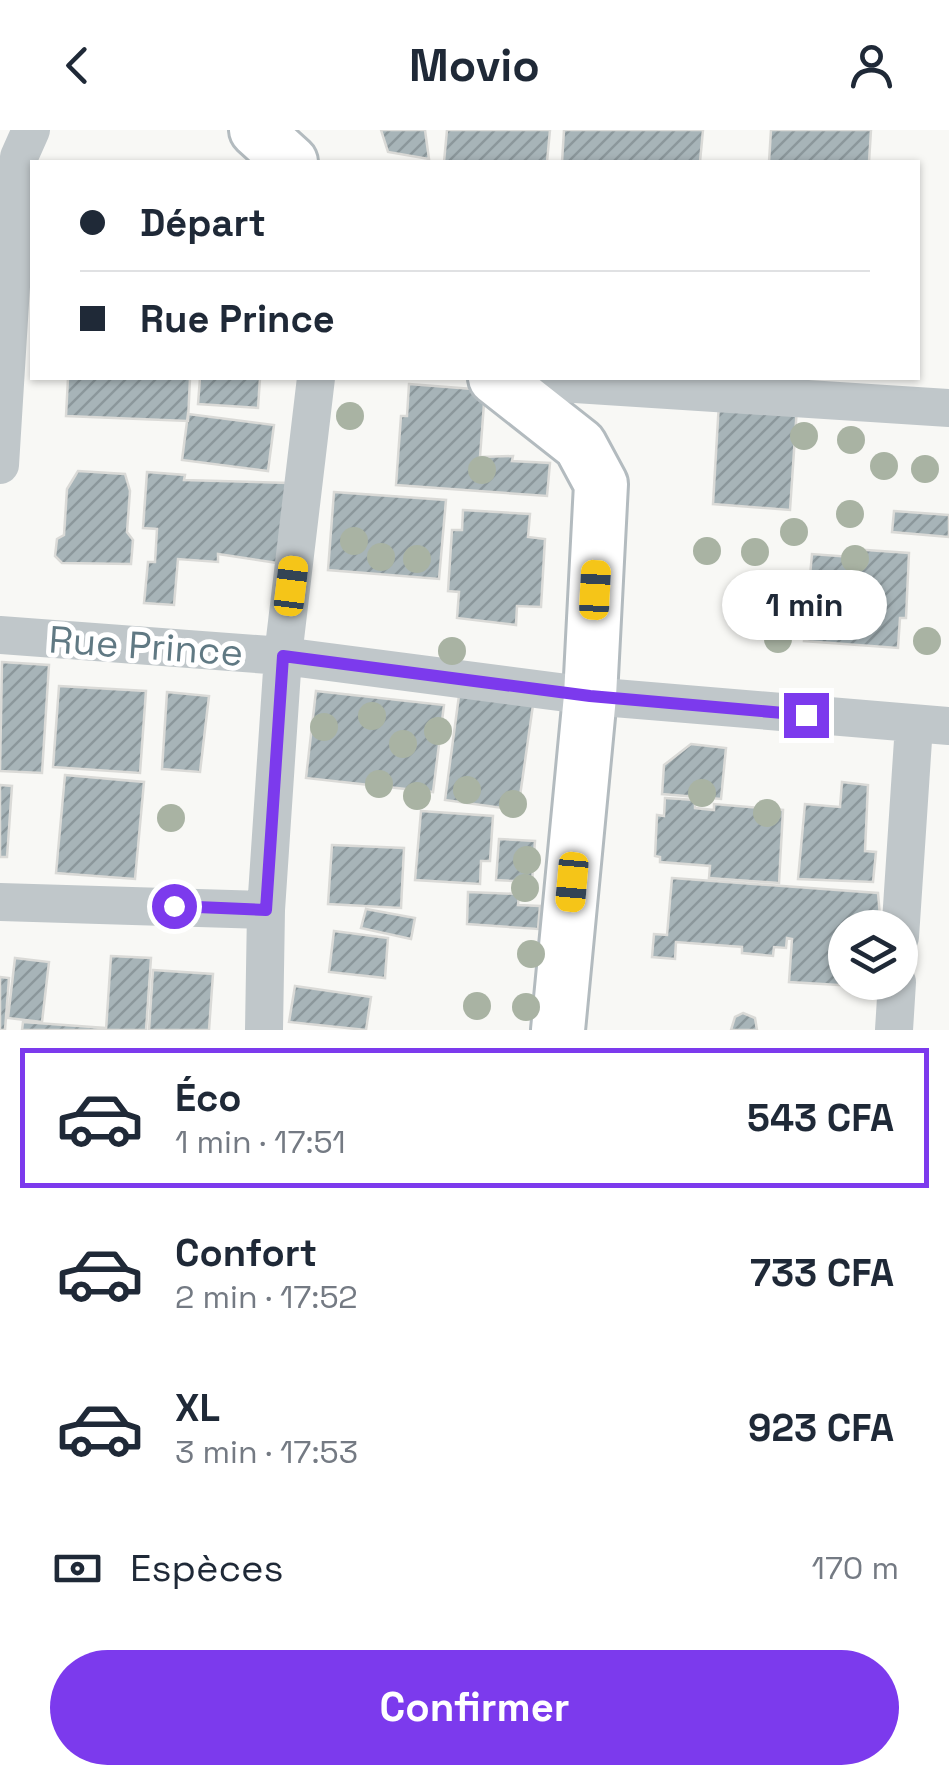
<!DOCTYPE html>
<html lang="fr">
<head>
<meta charset="utf-8">
<style>
  :root { --surface:#fff; --page:#f2f2f3; --text:#1f2937; --muted:#747a83; --line:#e0e1e3; --accent:#7c3aed }
  body { margin:0; font-family:"Space Grotesk",sans-serif; background:var(--page); color:var(--text); height:100vh; display:flex; flex-direction:column; font-size:38px; white-space:nowrap }
  * { box-sizing:border-box; margin:0 }
  p { font-size:32px; color:var(--muted) }
  .icon { flex:none; width:55px; height:55px; fill:none; stroke:currentColor; stroke-width:2; stroke-linecap:round; stroke-linejoin:round }
  .map { position:relative; height:900px; overflow:hidden }
  .sheet { display:flex; flex-direction:column; background:var(--surface); flex:1 }
  .sheet>* { flex:none }
  .top-card { position:absolute; left:30px; top:30px; width:890px; height:220px; border-radius:0px; box-shadow:0 2px 8px #0004; display:grid; align-content:center; height:220px; padding:0 50px; background:var(--surface) }
  .buttons { position:absolute; left:828px; top:780px; display:grid; gap:20px }
  .buttons a { display:grid; place-items:center; width:90px; height:90px; border-radius:50%; background:var(--surface); box-shadow:0 2px 8px #0004; font-size:50px }
  .end { position:absolute; width:45px; height:45px; margin:-22px; border:12px solid #7c3aed; background:#fff; box-shadow:0 0 0 5px #fff }
  .from { border-radius:50% }
  .bubble { position:absolute; height:70px; border-radius:35px; background:var(--surface); box-shadow:0 2px 8px #0004; font-size:32px; font-weight:600; line-height:70px; text-align:center }
  .car { position:absolute; width:30px; height:60px; margin:-30px -15px; border-radius:12px; box-shadow:0 0 8px 2px #0007; background:linear-gradient(#f5c518 24%,#345 0 40%,#f5c518 0 76%,#345 0 86%,#f5c518 0) }
  .top-card b { display:flex; align-items:center; gap:35px; height:95px; font-size:38px }
  .top-card b+b { border-top:2px solid var(--line) }
  .top-card i { width:25px; height:25px; background:var(--text) }
  ul { padding:18px 0 0; list-style:none }
  li { display:flex; align-items:center; gap:30px; height:140px; margin:0 20px 15px; padding:0 30px; border:5px solid transparent; border-radius:0px }
  li div { flex:1 }
  li b { display:block; font-size:38px }
  li em { font-style:normal; font-weight:600 }
  li.active { border-color:var(--accent) }
  li>.icon { width:90px; height:90px; stroke-width:1.5 }
  .pay { display:flex; align-items:center; gap:25px; height:110px; padding:0 50px; font-size:38px }
  .pay p { margin-inline-start:auto }
  .action { display:flex; gap:20px; margin-top:auto; padding:20px 50px }
  .action a { flex:1; height:115px; border-radius:60px; background:var(--accent); color:#fff; font-size:40px; font-weight:600; line-height:115px; text-align:center }
  header { display:flex; justify-content:space-between; align-items:center; height:130px; padding:0 50px; background:var(--surface); font-size:45px; font-weight:600 }
  .map>svg:first-child { display:block }
  .building { fill:url(#building-hatch); stroke:#dadad7; stroke-width:2.5 }
  .lines { fill:none; stroke-linecap:round; stroke-linejoin:round }
  .secondary-casing { stroke:#b3bbbf; stroke-width:58 }
  .street { stroke:#c0c7ca; stroke-width:38 }
  .secondary { stroke:#fff; stroke-width:52 }
  .tree { fill:#a9b3a3 }
  .route { stroke:#7c3aed; stroke-width:12 }
  .labels { text-anchor:middle; dominant-baseline:central; stroke-width:10; stroke-linejoin:round; paint-order:stroke }
  .street-label { font-size:38px; fill:#607983; stroke:#fff }
</style>
</head>
<body>
<header><svg class="icon" aria-label="back" viewBox="0 0 24 24"><path d="M15 5l-7 7 7 7"/></svg>Movio<svg class="icon" aria-label="person" viewBox="0 0 24 24"><circle cx="12" cy="8" r="4"/><path d="M4 21q1-7 8-7t8 7"/></svg></header>
<div class="map">
<svg width="949" height="900" viewBox="0 0 949 900">
  <defs>
    <pattern id="building-hatch" width="6" height="6" patternUnits="userSpaceOnUse" patternTransform="scale(2.5)"><rect width="6" height="6" fill="#a7b4b8"/><path d="M-1 1l2-2M0 6l6-6M5 7l2-2" fill="none" stroke="#8b979b"/></pattern>
  </defs>
  <rect width="100%" height="100%" fill="#f8f8f5"/>
  <path class="building" d="M 381,0 L 425,0 L 429,29 L 388,22 Z
    M 447,0 L 550,0 L 547,32 L 444,32 Z
    M 564,0 L 703,0 L 700,32 L 562,32 Z
    M 771,0 L 871,0 L 869,32 L 769,32 Z
    M 68,248 L 190,248 L 188,291 L 66,286 Z
    M 200,248 L 260,248 L 258,278 L 198,274 Z
    M 409,254 L 485,260 L 480,327 L 513,326 L 512,331 L 550,333 L 547,366 L 396,355 L 401,286 L 407,286 Z
    M 719,272 L 797,277 L 790,380 L 713,374 Z
    M 188,284 L 274,295 L 268,341 L 182,330 Z
    M 78,341 L 125,344 L 130,361 L 127,402 L 133,410 L 131,434 L 62,433 L 55,426 L 57,409 L 64,405 L 67,359 Z
    M 147,342 L 185,345 L 184,350 L 290,353 L 284,434 L 218,424 L 218,432 L 178,429 L 174,475 L 144,473 L 148,432 L 155,432 L 157,399 L 143,398 Z
    M 334,362 L 446,370 L 439,449 L 328,440 Z
    M 463,380 L 530,384 L 528,407 L 545,409 L 541,477 L 517,476 L 516,495 L 457,488 L 459,462 L 448,461 L 452,400 L 462,400 Z
    M 894,381 L 949,385 L 949,407 L 892,402 Z
    M 852,419 L 909,423 L 906,488 L 900,488 L 898,518 L 804,511 L 812,424 L 851,427 Z
    M 2,532 L 49,535 L 42,643 L 0,641 Z
    M 59,556 L 146,561 L 140,643 L 53,637 Z
    M 460,558 L 534,568 L 518,680 L 445,670 Z
    M 316,561 L 444,575 L 433,662 L 306,648 Z
    M 167,562 L 209,566 L 200,642 L 162,639 Z
    M 691,614 L 726,618 L 721,669 L 662,664 L 664,635 Z
    M 65,645 L 144,652 L 135,749 L 56,743 Z
    M 842,652 L 868,655 L 865,721 L 876,722 L 873,752 L 798,749 L 805,674 L 840,677 Z
    M 0,655 L 12,656 L 7,727 L 0,727 Z
    M 665,668 L 695,670 L 695,678 L 714,680 L 714,674 L 783,680 L 779,753 L 709,748 L 710,736 L 660,732 L 660,727 L 655,726 L 657,685 L 664,686 Z
    M 421,681 L 493,686 L 490,731 L 481,731 L 480,754 L 415,750 Z
    M 499,709 L 535,711 L 532,752 L 496,750 Z
    M 332,715 L 404,718 L 401,778 L 328,774 Z
    M 672,748 L 878,763 L 881,798 L 845,798 L 845,852 L 872,852 L 872,857 L 789,852 L 792,809 L 787,808 L 786,818 L 774,817 L 773,826 L 742,823 L 742,817 L 676,812 L 675,829 L 652,827 L 654,804 L 667,805 Z
    M 468,762 L 519,764 L 518,775 L 540,776 L 538,799 L 467,794 Z
    M 366,779 L 415,788 L 411,809 L 361,798 Z
    M 334,801 L 388,808 L 385,848 L 329,842 Z
    M 111,826 L 151,828 L 146,900 L 106,900 Z
    M 15,828 L 49,832 L 42,892 L 8,888 Z
    M 153,840 L 213,844 L 209,900 L 149,900 Z
    M 0,847 L 9,848 L 5,900 L 0,900 Z
    M 295,856 L 371,867 L 366,900 L 289,892 Z
    M 743,883 L 755,888 L 757,900 L 731,900 L 735,887 Z
    M 23,892 L 105,898 L 105,900 L 22,900 Z"/>
  <g class="lines">
    <g class="secondary-casing">
      <path id="secondary" d="M 256,0 L 291,32
        M 495,248 L 580,315 L 601,354 L 590,566 L 558,900"/>
    </g>
    <path class="street" d="M 497,249 L 949,278
      M 0,335 L 19,27 L 31,0
      M 0,505 L 283,526 L 590,566 L 949,596
      M 0,772 L 266,780 L 283,526 L 316,248
      M 900,807 L 914,595
      M 264,900 L 266,780
      M 894,900 L 897,852"/>
    <use href="#secondary" class="secondary"/>
  </g>
  <g class="tree">
    <circle cx="350" cy="286" r="14"/>
    <circle cx="804" cy="306" r="14"/>
    <circle cx="851" cy="310" r="14"/>
    <circle cx="884" cy="336" r="14"/>
    <circle cx="925" cy="339" r="14"/>
    <circle cx="482" cy="340" r="14"/>
    <circle cx="850" cy="384" r="14"/>
    <circle cx="794" cy="402" r="14"/>
    <circle cx="354" cy="411" r="14"/>
    <circle cx="707" cy="421" r="14"/>
    <circle cx="755" cy="422" r="14"/>
    <circle cx="381" cy="427" r="14"/>
    <circle cx="417" cy="429" r="14"/>
    <circle cx="855" cy="429" r="14"/>
    <circle cx="770" cy="478" r="14"/>
    <circle cx="778" cy="509" r="14"/>
    <circle cx="927" cy="511" r="14"/>
    <circle cx="452" cy="521" r="14"/>
    <circle cx="372" cy="586" r="14"/>
    <circle cx="324" cy="597" r="14"/>
    <circle cx="438" cy="601" r="14"/>
    <circle cx="403" cy="614" r="14"/>
    <circle cx="379" cy="654" r="14"/>
    <circle cx="467" cy="660" r="14"/>
    <circle cx="702" cy="663" r="14"/>
    <circle cx="417" cy="666" r="14"/>
    <circle cx="513" cy="674" r="14"/>
    <circle cx="767" cy="683" r="14"/>
    <circle cx="171" cy="688" r="14"/>
    <circle cx="527" cy="730" r="14"/>
    <circle cx="525" cy="758" r="14"/>
    <circle cx="531" cy="824" r="14"/>
    <circle cx="477" cy="876" r="14"/>
    <circle cx="526" cy="877" r="14"/>
  </g>
  <g class="lines">
    <path class="route" d="M 174,776 L 266,780 L 283,526 L 590,566 L 806,585"/>
  </g>
  <g class="labels">
    <g class="street-label">
      <text transform="translate(146 516) rotate(4)">Rue Prince</text>
    </g>
  </g>
</svg>
<div class="buttons">
<a><svg class="icon" aria-label="layers" viewBox="0 0 24 24"><path d="M12 4l9 5-9 5-9-5zM3 14l9 5 9-5"/></svg></a>
</div>
<i class="end from" style="left:174px;top:776px"></i>
<i class="end" style="left:806px;top:585px"></i>
<div class="bubble" style="left:722px;top:440px;width:165px">1 min</div>
<i class="car" style="left:291px;top:456px;rotate:7deg"></i>
<i class="car" style="left:595px;top:460px;rotate:3deg"></i>
<i class="car" style="left:572px;top:752px;rotate:185deg"></i>
<div class="top-card">
<b><i class="from"></i>Départ</b>
<b><i></i>Rue Prince</b>
</div>
</div>
<section class="sheet">
<ul>
<li class="active"><svg class="icon" aria-label="car" viewBox="0 0 24 24"><path d="M5 17H2v-5l4-1 3-4h7l3 4 3 1v5h-3M9 17h6M6 11h13"/><circle cx="7" cy="17" r="2"/><circle cx="17" cy="17" r="2"/></svg><div><b>Éco</b><p>1 min · 17:51</p></div><em>543 CFA</em></li>
<li><svg class="icon" aria-label="car" viewBox="0 0 24 24"><path d="M5 17H2v-5l4-1 3-4h7l3 4 3 1v5h-3M9 17h6M6 11h13"/><circle cx="7" cy="17" r="2"/><circle cx="17" cy="17" r="2"/></svg><div><b>Confort</b><p>2 min · 17:52</p></div><em>733 CFA</em></li>
<li><svg class="icon" aria-label="car" viewBox="0 0 24 24"><path d="M5 17H2v-5l4-1 3-4h7l3 4 3 1v5h-3M9 17h6M6 11h13"/><circle cx="7" cy="17" r="2"/><circle cx="17" cy="17" r="2"/></svg><div><b>XL</b><p>3 min · 17:53</p></div><em>923 CFA</em></li>
</ul>
<div class="pay"><svg class="icon" aria-label="cash" viewBox="0 0 24 24"><path d="M3 7h18v10H3z"/><circle cx="12" cy="12" r="2"/></svg>Espèces<p>170 m</p></div>
<div class="action"><a>Confirmer</a></div>
</section>
</body>
</html>
